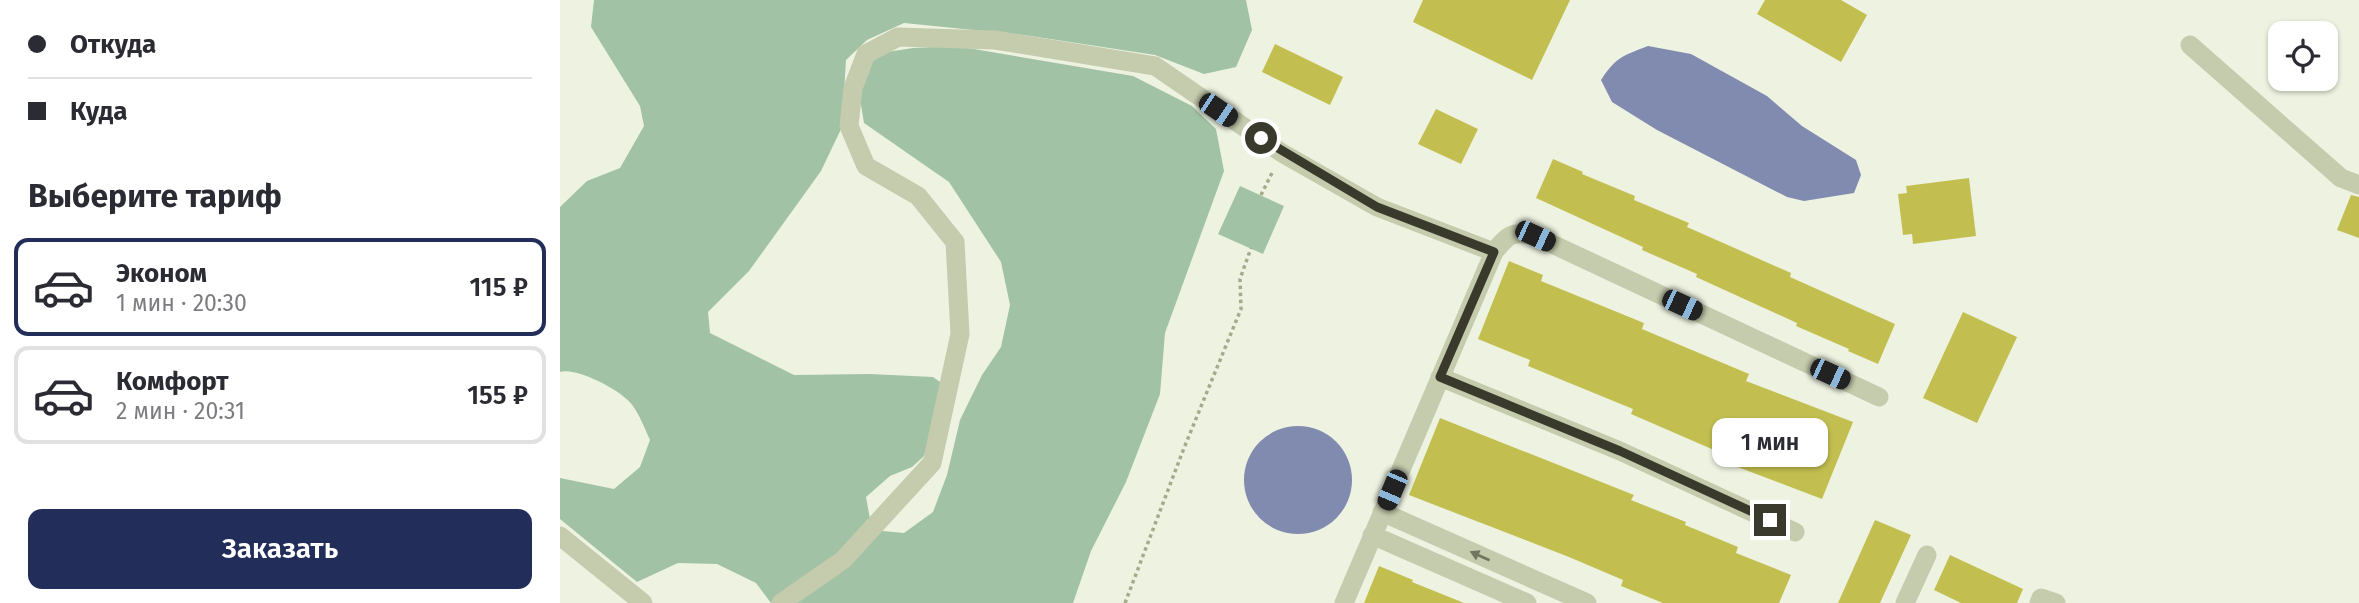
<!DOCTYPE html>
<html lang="ru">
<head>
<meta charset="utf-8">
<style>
  :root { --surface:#fff; --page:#f2f2f3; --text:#2b2b33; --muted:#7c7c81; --line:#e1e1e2; --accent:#222d5a }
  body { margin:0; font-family:"Fira Sans",sans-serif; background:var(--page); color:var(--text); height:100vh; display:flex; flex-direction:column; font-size:26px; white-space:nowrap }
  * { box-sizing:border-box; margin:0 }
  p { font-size:23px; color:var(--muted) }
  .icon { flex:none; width:38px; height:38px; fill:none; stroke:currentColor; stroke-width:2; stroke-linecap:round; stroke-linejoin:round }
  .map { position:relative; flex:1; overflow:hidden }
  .details { display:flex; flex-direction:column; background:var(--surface); width:560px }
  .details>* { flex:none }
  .hud { display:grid; align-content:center; height:154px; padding:0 28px; background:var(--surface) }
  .controls { position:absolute; left:1708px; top:21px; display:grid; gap:14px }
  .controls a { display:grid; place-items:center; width:70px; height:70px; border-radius:14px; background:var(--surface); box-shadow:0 2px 5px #0004; font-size:35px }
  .end { position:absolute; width:32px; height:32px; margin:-16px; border:9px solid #393a2b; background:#fff; box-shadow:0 0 0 4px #fff }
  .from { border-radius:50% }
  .bubble { position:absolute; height:49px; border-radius:14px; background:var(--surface); box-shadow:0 2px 5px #0004; font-size:23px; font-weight:600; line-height:49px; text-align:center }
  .car { position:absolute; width:21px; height:42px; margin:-21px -10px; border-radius:9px; box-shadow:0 0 5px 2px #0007; background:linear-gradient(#222 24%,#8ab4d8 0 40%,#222 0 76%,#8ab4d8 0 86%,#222 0) }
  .hud b { display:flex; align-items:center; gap:24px; height:66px; font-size:26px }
  .hud b+b { border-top:2px solid var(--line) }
  .hud i { width:18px; height:18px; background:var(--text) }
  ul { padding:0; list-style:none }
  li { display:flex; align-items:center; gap:21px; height:98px; margin:0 14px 10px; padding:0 14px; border:4px solid var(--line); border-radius:14px }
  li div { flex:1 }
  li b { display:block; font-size:26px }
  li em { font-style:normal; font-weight:600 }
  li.selected { border-color:var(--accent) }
  li>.icon { width:63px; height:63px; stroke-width:1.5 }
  h2 { padding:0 28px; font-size:32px; line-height:84px }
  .action { display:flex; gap:14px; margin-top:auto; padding:14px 28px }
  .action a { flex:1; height:80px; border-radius:14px; background:var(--accent); color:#fff; font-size:28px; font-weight:600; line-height:80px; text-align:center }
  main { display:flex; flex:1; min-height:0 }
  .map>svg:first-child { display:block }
  .green { fill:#a1c2a4 }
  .water { fill:#818baf }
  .building { fill:#c2bf50 }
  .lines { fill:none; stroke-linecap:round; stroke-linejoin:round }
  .path { stroke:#a5aa8c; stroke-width:3.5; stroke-dasharray:3.5 3.5; stroke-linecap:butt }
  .minor { stroke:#c5cbad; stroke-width:19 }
  .oneway { fill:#71745f }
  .route { stroke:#393a2b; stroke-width:9 }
</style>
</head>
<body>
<main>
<section class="details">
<div class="hud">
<b><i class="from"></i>Откуда</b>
<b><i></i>Куда</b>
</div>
<h2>Выберите тариф</h2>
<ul>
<li class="selected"><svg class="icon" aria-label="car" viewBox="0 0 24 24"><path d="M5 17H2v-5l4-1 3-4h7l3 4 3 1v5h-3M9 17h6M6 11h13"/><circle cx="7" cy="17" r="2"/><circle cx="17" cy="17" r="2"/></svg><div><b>Эконом</b><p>1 мин · 20:30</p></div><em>115 ₽</em></li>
<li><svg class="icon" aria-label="car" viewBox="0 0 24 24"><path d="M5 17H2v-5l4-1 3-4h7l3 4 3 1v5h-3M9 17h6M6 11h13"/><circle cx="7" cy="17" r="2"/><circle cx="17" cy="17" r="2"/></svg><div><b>Комфорт</b><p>2 мин · 20:31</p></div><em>155 ₽</em></li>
</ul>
<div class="action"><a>Заказать</a></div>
</section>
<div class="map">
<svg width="1799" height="603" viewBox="0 0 1799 603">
  <rect width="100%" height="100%" fill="#eef3e1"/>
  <path class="green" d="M 34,0 L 686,0 L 692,30 L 676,67 L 644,74 L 595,55 L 464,35 L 344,23 L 307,40 L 286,60 L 282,127 L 261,171 L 189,271 L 148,312 L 150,333 L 234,375 L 310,374 L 373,377 L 387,387 L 380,419 L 363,457 L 352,467 L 330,476 L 306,497 L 312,530 L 344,533 L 373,512 L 387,475 L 400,420 L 422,375 L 441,347 L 450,305 L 441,262 L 389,182 L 304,123 L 299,93 L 314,54 L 353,48 L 396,46 L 573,76 L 632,106 L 656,129 L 664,171 L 605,333 L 600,394 L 566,482 L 531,551 L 513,603 L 211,603 L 196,583 L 157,564 L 118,563 L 77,582 L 0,519 L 0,478 L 54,489 L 80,467 L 90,440 C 85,429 80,416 73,406 C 63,391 17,367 0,372 L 0,207 L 27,181 L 60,168 L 84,126 L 80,106 L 31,27 Z
    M 680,186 L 724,206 L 703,254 L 658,234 Z"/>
  <path class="water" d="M 1088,46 L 1131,54 L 1207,96 L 1242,126 L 1296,160 L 1301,175 L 1294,193 L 1244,201 L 1227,197 L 1097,130 L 1052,102 L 1041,80 C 1057,56 1063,56 1088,46 Z
    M684 480a54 54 0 1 1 108 0a54 54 0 1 1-108 0Z"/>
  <path class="building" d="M 863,0 L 1010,0 L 972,80 L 853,22 Z
    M 1205,0 L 1281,0 L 1307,15 L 1281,62 L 1197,14 Z
    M 715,44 L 783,77 L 770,105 L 702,72 Z
    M 876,109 L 918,129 L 901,164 L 858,144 Z
    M 993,159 L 1023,172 L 1022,174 L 1075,196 L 1074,200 L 1129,223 L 1127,227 L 1231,273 L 1230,277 L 1335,324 L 1318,364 L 1288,351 L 1289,349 L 1236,326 L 1237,323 L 1136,277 L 1137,274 L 1082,250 L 1083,247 L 976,198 Z
    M 1409,178 L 1416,236 L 1353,244 L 1352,234 L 1343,235 L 1338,194 L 1347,193 L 1346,186 Z
    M 1791,195 L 1799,197 L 1799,238 L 1777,230 Z
    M 949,261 L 983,275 L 981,281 L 1084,323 L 1082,329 L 1189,374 L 1186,381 L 1293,422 L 1262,499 L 1175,466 L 1177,460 L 1071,414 L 1073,409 L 968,366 L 970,360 L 918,339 Z
    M 1403,312 L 1457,337 L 1417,423 L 1363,398 Z
    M 880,418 L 1074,495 L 1071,500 L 1126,522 L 1125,525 L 1178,547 L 1176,553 L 1231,575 L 1219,603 L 1103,603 L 1061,586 L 1063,580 L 1009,557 L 849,495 Z
    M 1315,520 L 1351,535 L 1320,603 L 1278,603 Z
    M 1390,555 L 1463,589 L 1457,603 L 1401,603 L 1374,590 Z
    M 819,566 L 853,580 L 852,582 L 904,603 L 804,603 Z"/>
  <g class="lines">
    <path class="path" d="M 701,195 L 713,171
      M 565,603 L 624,448 L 681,309 L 680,279 L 691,248"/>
    <path class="minor" d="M 1630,45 L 1781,178 L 1799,185
      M 880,377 L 1060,451 L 1235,532
      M 822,512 L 1027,603
      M 812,535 L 967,603
      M 0,536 L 83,603
      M 221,603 L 283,560 L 372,463 L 400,334 L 395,242 L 358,196 L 306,166 L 289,126 L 293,88 L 306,54 L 338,37 L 435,40 L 595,66 L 722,153 L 817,207 L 934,252
      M 784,603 L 934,252 C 948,235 952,230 975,236 L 1319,397
      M 1345,603 L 1367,555
      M 1479,603 L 1481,598 L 1496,603"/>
  </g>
  <defs><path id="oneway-solid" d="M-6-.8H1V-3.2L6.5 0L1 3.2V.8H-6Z" transform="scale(1.75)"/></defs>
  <use class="oneway" href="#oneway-solid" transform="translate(920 556) rotate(-156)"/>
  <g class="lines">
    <path class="route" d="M 701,138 L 817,207 L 934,252 L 880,377 L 1060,451 L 1210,520"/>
  </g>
</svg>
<div class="controls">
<a><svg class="icon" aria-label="locate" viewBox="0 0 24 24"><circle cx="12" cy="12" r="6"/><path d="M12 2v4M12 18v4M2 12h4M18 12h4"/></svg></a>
</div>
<i class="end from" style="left:701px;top:138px"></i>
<i class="end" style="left:1210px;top:520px"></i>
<div class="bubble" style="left:1152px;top:418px;width:116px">1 мин</div>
<i class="car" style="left:658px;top:110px;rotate:124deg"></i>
<i class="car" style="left:975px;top:236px;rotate:115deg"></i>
<i class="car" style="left:1122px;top:305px;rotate:115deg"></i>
<i class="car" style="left:1270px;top:374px;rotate:115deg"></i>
<i class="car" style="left:832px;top:490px;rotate:203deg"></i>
</div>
</main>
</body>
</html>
